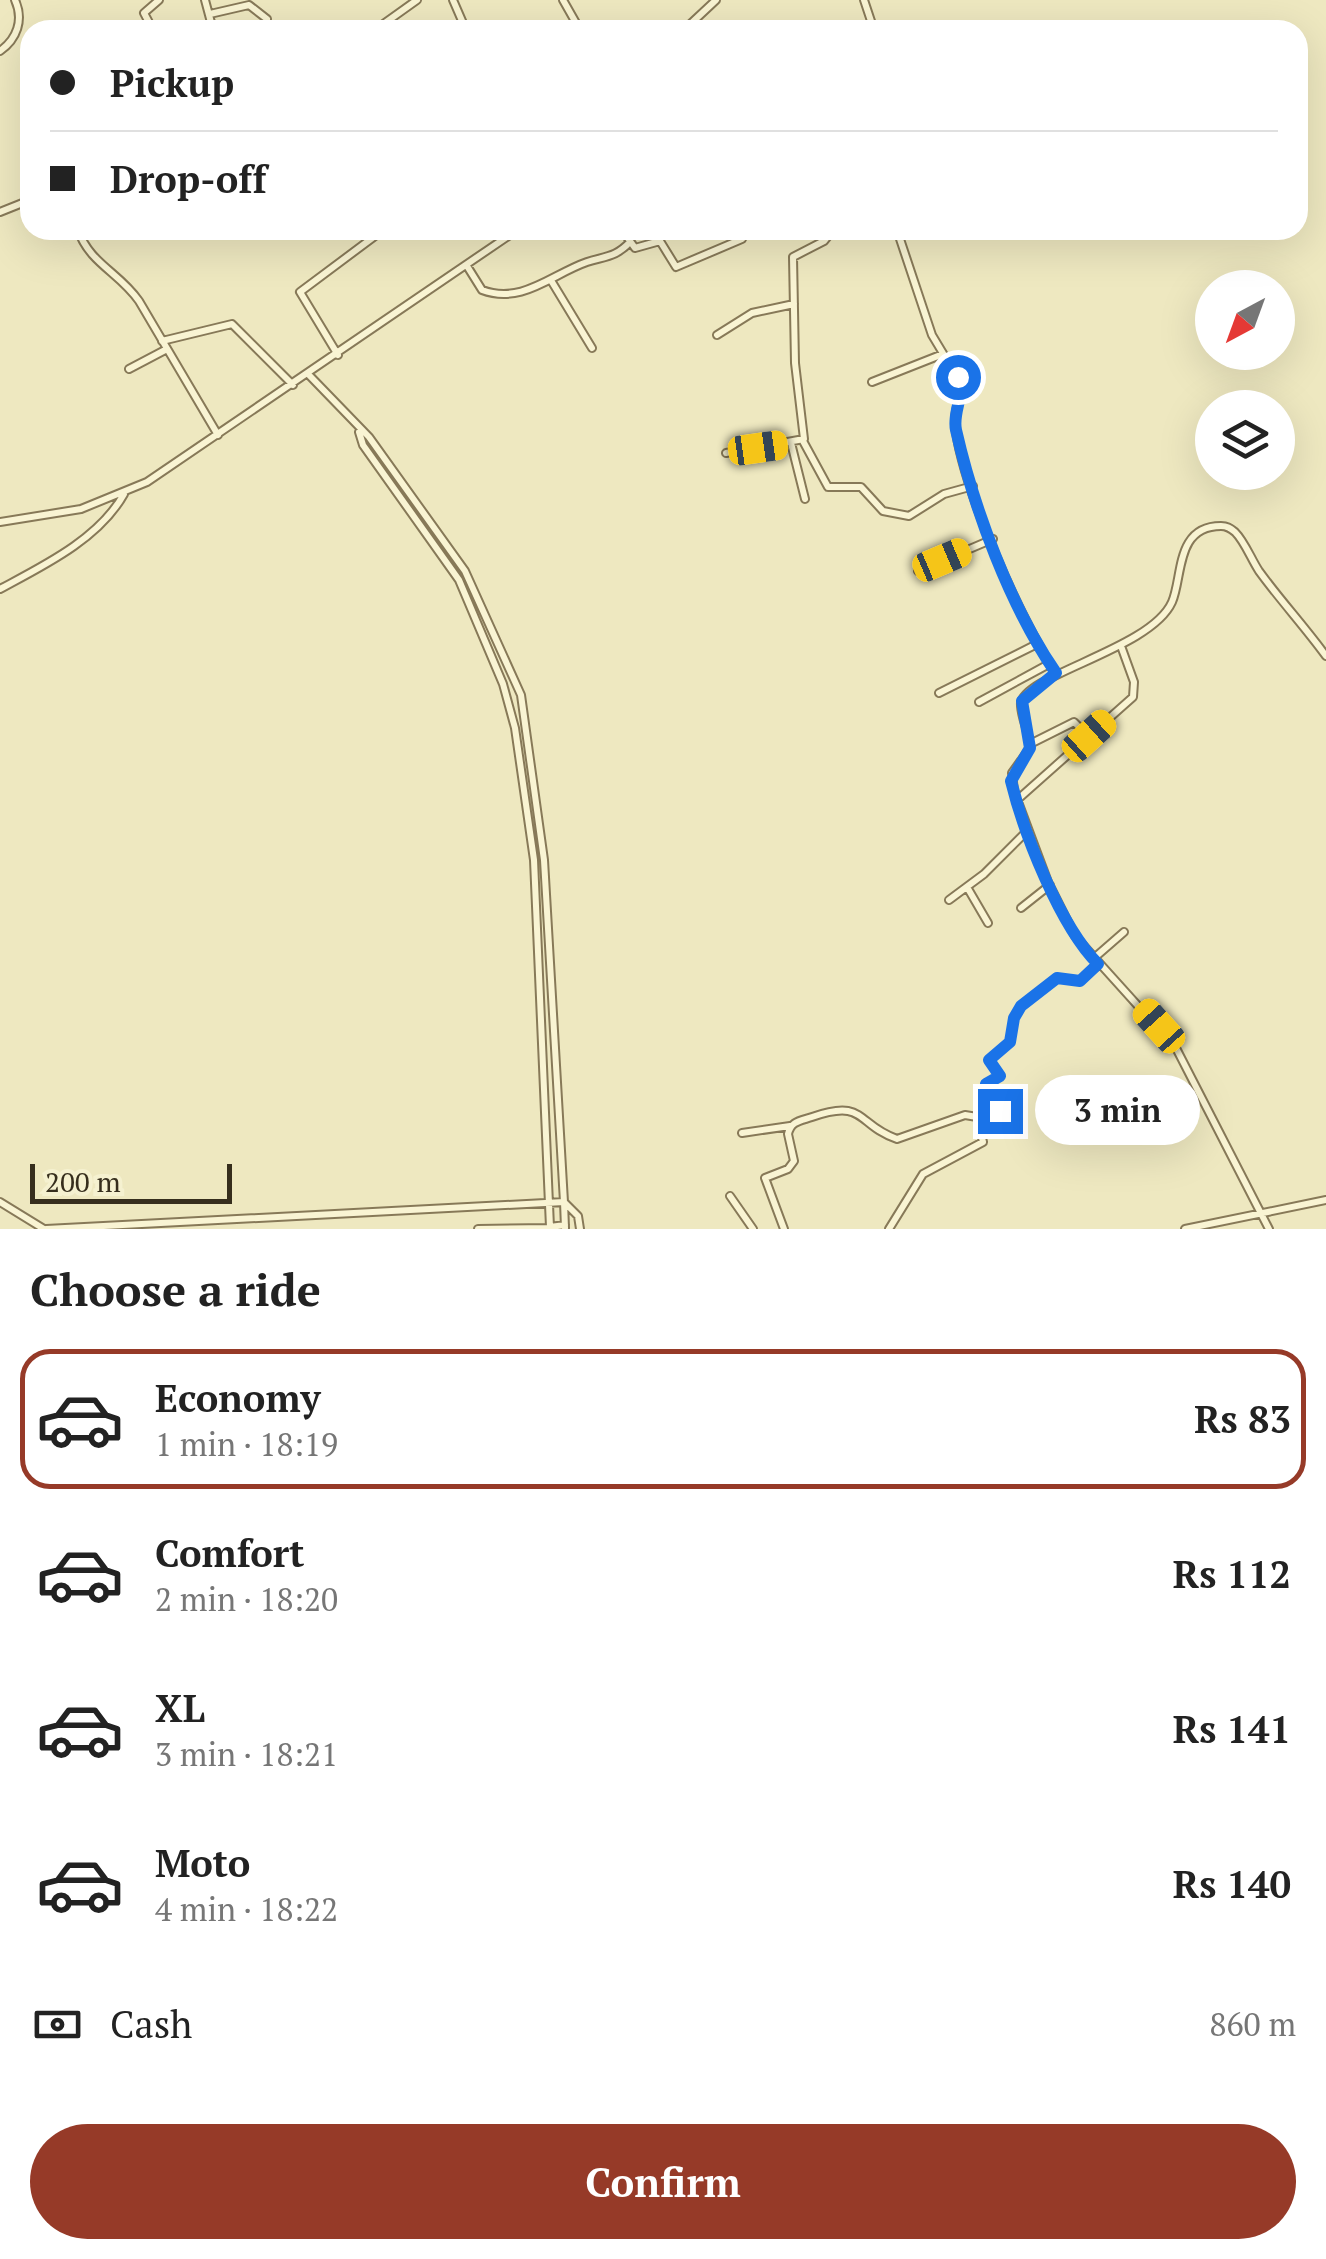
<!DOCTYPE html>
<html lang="en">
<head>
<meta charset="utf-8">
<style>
  :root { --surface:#fff; --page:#f6f6f6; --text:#222; --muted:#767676; --line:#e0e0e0; --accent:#963a28 }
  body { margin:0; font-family:"PT Serif",serif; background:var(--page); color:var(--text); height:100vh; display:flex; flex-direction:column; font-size:38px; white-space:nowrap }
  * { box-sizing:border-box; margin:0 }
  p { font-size:32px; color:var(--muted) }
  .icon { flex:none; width:55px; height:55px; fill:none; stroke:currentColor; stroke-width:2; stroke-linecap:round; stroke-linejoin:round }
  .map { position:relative; height:1229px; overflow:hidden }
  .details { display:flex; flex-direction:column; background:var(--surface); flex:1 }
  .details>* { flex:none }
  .guide { position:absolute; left:20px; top:20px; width:1288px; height:220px; border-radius:30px; box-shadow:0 10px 40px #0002; display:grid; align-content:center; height:220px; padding:0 30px; background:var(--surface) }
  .needle { width:65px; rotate:221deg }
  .fabs { position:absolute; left:1195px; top:270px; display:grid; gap:20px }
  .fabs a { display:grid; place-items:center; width:100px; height:100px; border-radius:50%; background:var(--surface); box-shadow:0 10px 40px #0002; font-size:50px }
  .scale { position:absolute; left:30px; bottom:25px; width:202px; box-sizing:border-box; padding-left:10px; border:5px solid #362e1d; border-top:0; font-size:28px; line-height:35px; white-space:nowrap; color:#362e1d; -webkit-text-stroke:8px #f5f1d0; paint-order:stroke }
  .end { position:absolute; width:45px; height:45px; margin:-22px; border:12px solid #1a73e8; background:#fff; box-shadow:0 0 0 5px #fff }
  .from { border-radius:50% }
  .bubble { position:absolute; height:70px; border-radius:35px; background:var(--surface); box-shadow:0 10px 40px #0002; font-size:32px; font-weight:700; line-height:70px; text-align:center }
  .car { position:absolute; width:30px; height:60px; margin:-30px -15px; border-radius:12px; box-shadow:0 0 8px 2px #0007; background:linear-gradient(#f5c518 24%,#345 0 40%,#f5c518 0 76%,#345 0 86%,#f5c518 0) }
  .guide b { display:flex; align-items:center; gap:35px; height:95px; font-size:38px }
  .guide b+b { border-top:2px solid var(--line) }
  .guide i { width:25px; height:25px; background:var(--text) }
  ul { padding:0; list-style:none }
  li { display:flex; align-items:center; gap:30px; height:140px; margin:0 20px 15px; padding:0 10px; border:5px solid transparent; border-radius:30px }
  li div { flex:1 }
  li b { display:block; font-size:38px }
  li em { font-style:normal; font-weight:700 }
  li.on { border-color:var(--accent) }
  li>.icon { width:90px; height:90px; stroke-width:1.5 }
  h2 { padding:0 30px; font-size:45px; line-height:120px }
  .pay { display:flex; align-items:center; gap:25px; height:110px; padding:0 30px; font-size:38px }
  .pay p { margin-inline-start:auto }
  .primary-button { display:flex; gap:20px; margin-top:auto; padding:20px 30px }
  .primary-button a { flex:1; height:115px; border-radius:60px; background:var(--accent); color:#fff; font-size:40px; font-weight:700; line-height:115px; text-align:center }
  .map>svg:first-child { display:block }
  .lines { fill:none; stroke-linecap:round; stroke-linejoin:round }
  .minor-casing { stroke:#877958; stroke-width:10 }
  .minor { stroke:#f9f4d3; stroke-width:6 }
  .route { stroke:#1a73e8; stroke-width:12 }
</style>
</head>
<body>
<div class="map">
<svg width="1326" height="1229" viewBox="0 0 1326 1229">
  <rect width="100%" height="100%" fill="#eee8c0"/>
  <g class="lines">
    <g class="minor-casing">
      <path id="minor" d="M 205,0 L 213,30
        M 453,0 L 466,30
        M 563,0 L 580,30
        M 864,0 L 874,30
        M 210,14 L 249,5 L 267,19
        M 153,30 L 144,13 L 159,0
        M 193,30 L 212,23
        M 375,30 L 417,0
        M 684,30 L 716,0
        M 0,51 C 17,39 24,20 15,0
        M 0,212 L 30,200
        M 78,230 C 90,264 119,272 139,301 L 218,435
        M 622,230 L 635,248 L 660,241 L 676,267 L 742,239
        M 897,230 L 932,335 L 962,385 C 961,398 954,409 955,423 C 960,483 1021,622 1056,673
        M 467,266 L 482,290 C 522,305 552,274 587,262 C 606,256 616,257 630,242
        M 552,282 L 592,348
        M 717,335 L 752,313 L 794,304
        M 162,341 L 232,324 L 293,385
        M 338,355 L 300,292 L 383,230
        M 129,369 L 167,349
        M 309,375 L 369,437 L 465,571 L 521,695 L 544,860 L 564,1202 L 578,1216 L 580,1229
        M 872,382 L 943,354
        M 359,432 L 363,445 L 459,580 L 503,684 L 515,728 L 534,860 L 550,1227 L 565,1225
        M 803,441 L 828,487 L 861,487 L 883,511 L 909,516 L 944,494 L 973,486
        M 791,443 L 805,499
        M 726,453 L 804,439 L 795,363 L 793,257 L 824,241 L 833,230
        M 0,522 L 81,509 L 147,482 L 517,230
        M 918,571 L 993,539
        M 0,589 C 43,566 99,539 124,494
        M 939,693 L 1037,644
        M 979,702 L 1049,664
        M 1030,744 L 1074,722 L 1089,737
        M 1017,800 L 1133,697 L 1134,682 L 1121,646
        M 967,887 L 988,923
        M 949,900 L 984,874 L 1028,830
        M 1021,908 L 1050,885
        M 1093,959 L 1124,932
        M 979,1122 L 1000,1111 L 986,1084 L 1000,1076 L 989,1060 L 1010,1042 L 1014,1018 L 1021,1006 L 1057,978 L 1080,981 L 1098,965
        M 742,1133 L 790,1126
        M 730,1196 L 753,1229
        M 0,1202 L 44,1229
        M 46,1229 L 564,1202 L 565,1228
        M 478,1229 L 550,1228
        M 784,1229 L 765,1178 L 788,1169 L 794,1161 L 788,1134 C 791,1121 800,1121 812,1117 C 866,1098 856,1125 897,1139 L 965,1115 L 977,1117 L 983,1142 L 923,1174 L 889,1229
        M 1185,1229 L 1326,1200
        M 1269,1229 L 1176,1048 L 1075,936 L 1048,882 L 1014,791 L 1012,773 L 1030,748 C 1030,733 1020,716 1021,703 C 1026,674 1151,649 1172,602 C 1183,577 1175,526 1221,526 C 1227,526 1230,528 1235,532 C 1245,542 1251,559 1259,571 C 1280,600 1305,627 1326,656"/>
    </g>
    <use href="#minor" class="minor"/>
  </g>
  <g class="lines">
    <path class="route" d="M 958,377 C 966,395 952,411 956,430 C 974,509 1010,606 1056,673 L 1022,701 L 1030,748 L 1011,781 C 1024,834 1060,926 1098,964 L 1080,981 L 1057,978 L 1021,1006 L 1014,1018 L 1010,1042 L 989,1060 L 1000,1076 L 986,1084 L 1000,1111"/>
  </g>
</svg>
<div class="fabs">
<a><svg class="needle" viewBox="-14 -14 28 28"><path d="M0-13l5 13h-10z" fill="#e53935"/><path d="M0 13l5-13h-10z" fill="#767676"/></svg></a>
<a><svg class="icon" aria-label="layers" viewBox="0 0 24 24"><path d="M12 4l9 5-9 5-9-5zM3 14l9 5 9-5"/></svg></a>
</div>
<div class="scale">200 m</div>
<i class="end from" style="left:958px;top:377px"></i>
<i class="end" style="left:1000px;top:1111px"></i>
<div class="bubble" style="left:1035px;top:1075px;width:165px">3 min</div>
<i class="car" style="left:758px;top:448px;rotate:82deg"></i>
<i class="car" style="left:942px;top:560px;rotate:67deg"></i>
<i class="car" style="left:1089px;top:736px;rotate:48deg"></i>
<i class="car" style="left:1159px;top:1026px;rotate:318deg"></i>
<div class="guide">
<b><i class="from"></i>Pickup</b>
<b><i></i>Drop-off</b>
</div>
</div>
<section class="details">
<h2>Choose a ride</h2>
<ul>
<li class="on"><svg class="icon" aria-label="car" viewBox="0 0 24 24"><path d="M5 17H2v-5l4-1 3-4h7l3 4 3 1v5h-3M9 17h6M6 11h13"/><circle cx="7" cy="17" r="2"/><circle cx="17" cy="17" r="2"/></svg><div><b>Economy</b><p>1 min · 18:19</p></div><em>Rs 83</em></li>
<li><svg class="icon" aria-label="car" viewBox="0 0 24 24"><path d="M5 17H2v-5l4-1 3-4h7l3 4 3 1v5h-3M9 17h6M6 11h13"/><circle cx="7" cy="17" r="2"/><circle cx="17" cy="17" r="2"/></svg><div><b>Comfort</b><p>2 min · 18:20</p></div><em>Rs 112</em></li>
<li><svg class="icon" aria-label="car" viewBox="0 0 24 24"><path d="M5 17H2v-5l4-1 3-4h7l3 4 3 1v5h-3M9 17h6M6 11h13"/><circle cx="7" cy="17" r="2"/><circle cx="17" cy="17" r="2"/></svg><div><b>XL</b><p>3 min · 18:21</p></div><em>Rs 141</em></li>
<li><svg class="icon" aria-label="car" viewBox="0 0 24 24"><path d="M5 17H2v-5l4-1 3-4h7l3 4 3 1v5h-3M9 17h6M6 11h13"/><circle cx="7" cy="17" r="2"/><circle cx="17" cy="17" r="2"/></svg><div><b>Moto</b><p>4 min · 18:22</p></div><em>Rs 140</em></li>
</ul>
<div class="pay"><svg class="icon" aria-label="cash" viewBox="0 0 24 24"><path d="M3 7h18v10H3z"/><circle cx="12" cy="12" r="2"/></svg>Cash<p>860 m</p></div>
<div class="primary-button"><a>Confirm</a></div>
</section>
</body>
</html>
